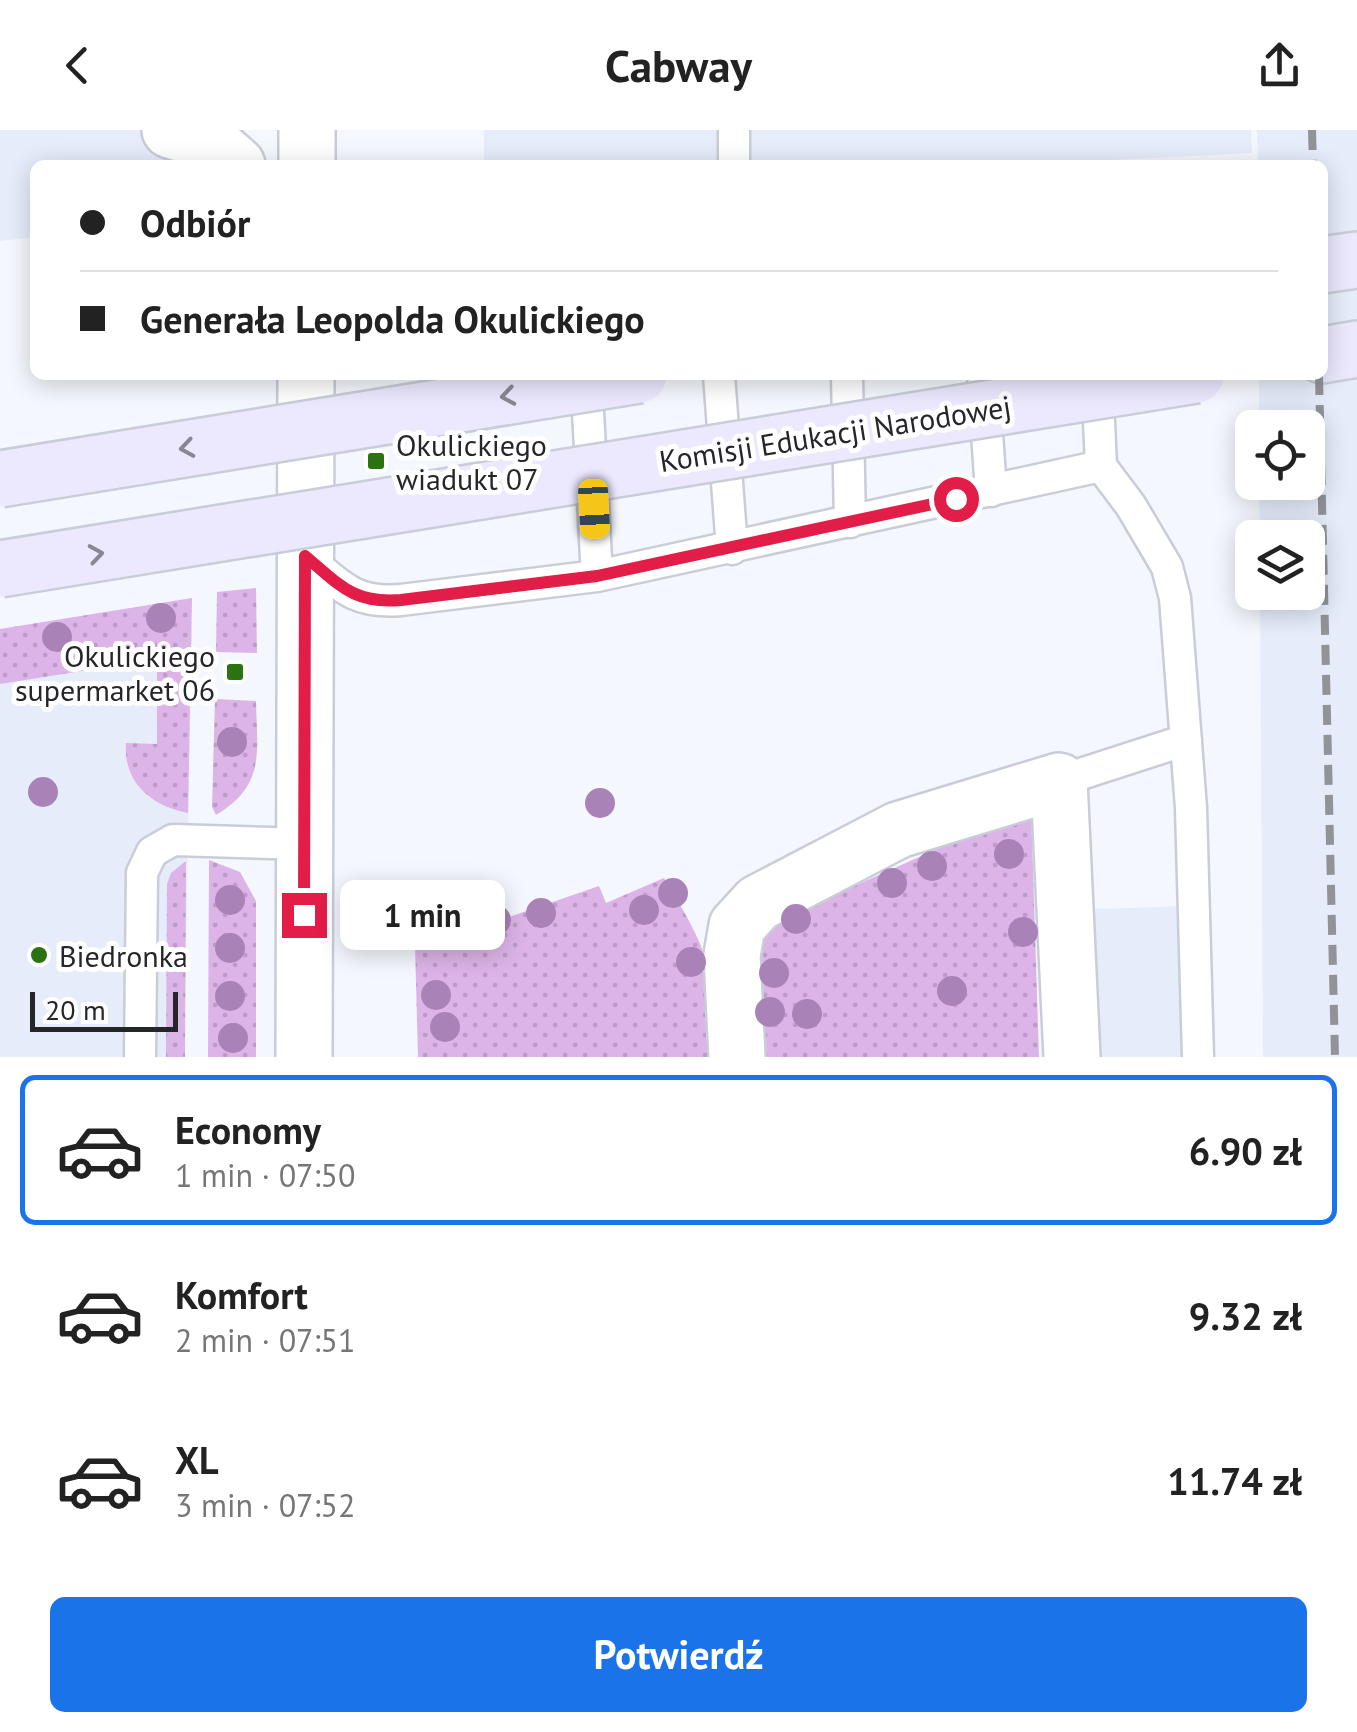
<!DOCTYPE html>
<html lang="pl">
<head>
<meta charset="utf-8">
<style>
  :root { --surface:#fff; --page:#f6f6f6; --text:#222; --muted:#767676; --line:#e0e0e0; --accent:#1a73e8 }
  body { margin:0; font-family:"PT Sans",sans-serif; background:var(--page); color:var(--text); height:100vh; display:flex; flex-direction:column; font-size:38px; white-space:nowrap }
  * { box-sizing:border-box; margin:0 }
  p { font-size:32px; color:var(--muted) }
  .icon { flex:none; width:55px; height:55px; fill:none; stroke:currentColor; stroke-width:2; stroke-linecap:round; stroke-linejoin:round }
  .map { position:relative; height:927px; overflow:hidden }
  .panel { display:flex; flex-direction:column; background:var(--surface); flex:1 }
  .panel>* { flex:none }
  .guide { position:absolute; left:30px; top:30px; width:1298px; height:220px; border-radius:15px; box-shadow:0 5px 25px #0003; display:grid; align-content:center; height:220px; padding:0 50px; background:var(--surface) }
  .tools { position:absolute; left:1235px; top:280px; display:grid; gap:20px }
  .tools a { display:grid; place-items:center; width:90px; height:90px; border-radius:15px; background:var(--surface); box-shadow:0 5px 25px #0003; font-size:50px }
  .scale { position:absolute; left:30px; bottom:25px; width:148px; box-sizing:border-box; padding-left:10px; border:5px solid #25262a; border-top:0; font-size:28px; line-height:35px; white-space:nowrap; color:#25262a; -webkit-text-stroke:8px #fff; paint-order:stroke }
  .end { position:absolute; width:45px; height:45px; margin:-22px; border:12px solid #e11d48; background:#fff; box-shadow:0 0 0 5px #fff }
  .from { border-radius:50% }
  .bubble { position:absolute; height:70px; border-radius:15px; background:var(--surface); box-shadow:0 5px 25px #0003; font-size:32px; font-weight:700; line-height:70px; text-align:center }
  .car { position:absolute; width:30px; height:60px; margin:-30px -15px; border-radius:12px; box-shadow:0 0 8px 2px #0007; background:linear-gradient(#f5c518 24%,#345 0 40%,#f5c518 0 76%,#345 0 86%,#f5c518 0) }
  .guide b { display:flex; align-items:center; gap:35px; height:95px; font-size:38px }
  .guide b+b { border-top:2px solid var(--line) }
  .guide i { width:25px; height:25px; background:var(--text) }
  ul { padding:18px 0 0; list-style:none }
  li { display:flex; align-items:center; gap:30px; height:150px; margin:0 20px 15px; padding:0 30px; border:5px solid transparent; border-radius:15px }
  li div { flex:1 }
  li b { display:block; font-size:38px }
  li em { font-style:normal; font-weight:700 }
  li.on { border-color:var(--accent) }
  li>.icon { width:90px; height:90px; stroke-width:1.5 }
  .action { display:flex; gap:20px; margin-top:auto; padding:20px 50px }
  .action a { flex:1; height:115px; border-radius:15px; background:var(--accent); color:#fff; font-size:40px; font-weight:700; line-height:115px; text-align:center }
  header { display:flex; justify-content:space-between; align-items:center; height:130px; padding:0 50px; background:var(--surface); font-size:45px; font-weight:700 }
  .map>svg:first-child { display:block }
  .built { fill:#e6ecfa }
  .grass { fill:url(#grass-dots) }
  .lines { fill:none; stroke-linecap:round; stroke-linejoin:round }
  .service-casing { stroke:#c9cdd7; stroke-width:35 }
  .minor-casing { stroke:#c9cdd7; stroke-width:60 }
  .tertiary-casing { stroke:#c9cdd7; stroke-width:60 }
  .secondary-casing { stroke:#c9cdd7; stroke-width:60 }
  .service { stroke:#fff; stroke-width:30 }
  .minor { stroke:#fff; stroke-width:55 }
  .tertiary { stroke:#fff; stroke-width:55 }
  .secondary { stroke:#ece8fe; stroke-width:55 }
  .rail { stroke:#919398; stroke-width:8; stroke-dasharray:20 10; stroke-linecap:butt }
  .secondary-bridge-casing { stroke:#c9cdd7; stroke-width:60; stroke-linecap:butt }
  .secondary-bridge { stroke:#ece8fe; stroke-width:55 }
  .tree { fill:#a982b8 }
  .oneway { stroke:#888794 }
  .route { stroke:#e11d48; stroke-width:12 }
  .poi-dot { fill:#2b7212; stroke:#fff; stroke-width:4 }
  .labels { text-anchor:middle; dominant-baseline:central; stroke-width:10; stroke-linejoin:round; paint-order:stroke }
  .street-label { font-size:30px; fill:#25262a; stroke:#fff }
  .poi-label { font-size:30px; fill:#25262a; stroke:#fff; text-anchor:start }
</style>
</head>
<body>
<header><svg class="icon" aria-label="back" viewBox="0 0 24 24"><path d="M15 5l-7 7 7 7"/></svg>Cabway<svg class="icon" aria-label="share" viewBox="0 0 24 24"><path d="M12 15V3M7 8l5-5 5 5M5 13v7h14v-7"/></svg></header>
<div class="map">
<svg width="1357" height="927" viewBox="0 0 1357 927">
  <defs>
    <pattern id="grass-dots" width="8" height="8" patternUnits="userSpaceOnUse" patternTransform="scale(2.5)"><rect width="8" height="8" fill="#dcb4e8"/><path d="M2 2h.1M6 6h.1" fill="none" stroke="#bd9bc7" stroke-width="1.8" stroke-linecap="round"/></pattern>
  </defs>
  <rect width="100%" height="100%" fill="#f4f7fd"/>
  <path class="built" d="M 0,0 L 177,0 L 194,35 L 35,35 L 35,107 L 0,111 Z
    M 484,0 L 1251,0 L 1252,23 L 1011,35 L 484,35 Z
    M 1257,0 L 1357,0 L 1357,927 L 1263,927 L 1260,463 L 1308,462 L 1308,408 L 1260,407 L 1259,353 L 1308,352 L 1308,298 L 1259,297 L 1259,245 L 1322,245 L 1322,35 L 1258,35 Z
    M 192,499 L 184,927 L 0,927 L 0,536 Z
    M 1182,776 L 1185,927 L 1082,927 L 1077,780 Z"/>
  <path class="grass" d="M 256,458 L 257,523 L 216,522 L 217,462 Z
    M 192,468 L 188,683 C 151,676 123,652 126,613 L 157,614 L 157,529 L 0,554 L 0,499 Z
    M 215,569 L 256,571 C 257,622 266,655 216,685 L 212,677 Z
    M 1031,677 L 1039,927 L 765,927 L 757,832 L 766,806 L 785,787 Z
    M 209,730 L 240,742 L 256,771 L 256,927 L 208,927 Z
    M 186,731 L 185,927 L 166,927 L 167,754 L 171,743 Z
    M 664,748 C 681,777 700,805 708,838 L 708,927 L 418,927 L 415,815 L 512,786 L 599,756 L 606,773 Z"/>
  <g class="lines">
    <g class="service-casing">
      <path id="service" d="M 734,0 L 734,35
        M 586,245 L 597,446
        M 719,245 L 732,419
        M 847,245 L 850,392
        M 983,245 L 991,361
        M 1097,247 L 1101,336 L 1131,376 L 1167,437 L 1175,468 L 1191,678 L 1198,927
        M 305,426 C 340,455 353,474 401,470 L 597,446 L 1101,336
        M 1059,651 L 1186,610
        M 140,927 L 142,743 L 152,722 L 173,710 L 304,714"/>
    </g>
    <g class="minor-casing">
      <path id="minor" d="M 170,0 L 212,13 L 237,35
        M 737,927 L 732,825 L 737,796 L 758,773 L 898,700 L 1059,651 L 1072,927"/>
    </g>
    <g class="tertiary-casing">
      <path id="tertiary" d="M 307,35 L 307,0
        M 304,927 L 306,245"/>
    </g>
    <g class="secondary-casing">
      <path id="secondary" d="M 1322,135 L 1357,130
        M 1322,225 L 1357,219"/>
    </g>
    <use href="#service" class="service"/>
    <use href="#minor" class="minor"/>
    <use href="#tertiary" class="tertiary"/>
    <use href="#secondary" class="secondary"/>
    <path class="rail" d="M 1312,0 L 1313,35
      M 1319,245 L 1335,927"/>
    <g class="secondary-bridge-casing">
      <path id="secondary-bridge" d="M 0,349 L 639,245
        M 0,439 L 1196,245"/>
    </g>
    <use href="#secondary-bridge" class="secondary-bridge"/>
  </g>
  <g class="tree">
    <circle cx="161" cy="488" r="15"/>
    <circle cx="57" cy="507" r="15"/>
    <circle cx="232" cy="612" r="15"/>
    <circle cx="43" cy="662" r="15"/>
    <circle cx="600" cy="673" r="15"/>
    <circle cx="1009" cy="724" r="15"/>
    <circle cx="932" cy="736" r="15"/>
    <circle cx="892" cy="753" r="15"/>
    <circle cx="673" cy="763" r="15"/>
    <circle cx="230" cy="770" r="15"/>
    <circle cx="644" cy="780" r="15"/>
    <circle cx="541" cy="783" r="15"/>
    <circle cx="796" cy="789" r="15"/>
    <circle cx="496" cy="790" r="15"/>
    <circle cx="1023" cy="802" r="15"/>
    <circle cx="230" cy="818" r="15"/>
    <circle cx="691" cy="832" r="15"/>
    <circle cx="774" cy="843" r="15"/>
    <circle cx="952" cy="861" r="15"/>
    <circle cx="436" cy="865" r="15"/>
    <circle cx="230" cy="866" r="15"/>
    <circle cx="770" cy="882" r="15"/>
    <circle cx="807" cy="884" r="15"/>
    <circle cx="445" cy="897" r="15"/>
    <circle cx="233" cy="908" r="15"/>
  </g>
  <defs><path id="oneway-chevron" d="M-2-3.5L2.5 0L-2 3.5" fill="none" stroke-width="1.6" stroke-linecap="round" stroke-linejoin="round" transform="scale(2.5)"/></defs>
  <g class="oneway">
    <use href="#oneway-chevron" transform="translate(508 266) rotate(171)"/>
    <use href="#oneway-chevron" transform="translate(187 318) rotate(171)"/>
    <use href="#oneway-chevron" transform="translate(96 424) rotate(-9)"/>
  </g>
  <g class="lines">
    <path class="route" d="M 304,785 L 305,426 C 340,455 353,474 401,470 L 597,446 L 956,369"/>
  </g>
  <g class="poi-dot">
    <rect x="366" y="321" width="20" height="20" rx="5"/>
    <rect x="225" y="532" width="20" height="20" rx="5"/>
    <circle cx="39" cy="825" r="10"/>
  </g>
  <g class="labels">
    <g class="street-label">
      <text transform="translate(835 303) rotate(-9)">Komisji Edukacji Narodowej</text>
    </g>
    <g class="poi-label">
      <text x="396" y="314">Okulickiego<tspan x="396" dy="34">wiadukt 07</tspan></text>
      <text x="215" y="525" text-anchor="end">Okulickiego<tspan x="215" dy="34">supermarket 06</tspan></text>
      <text x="59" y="825">Biedronka</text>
    </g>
  </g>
</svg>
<div class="tools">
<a><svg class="icon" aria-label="locate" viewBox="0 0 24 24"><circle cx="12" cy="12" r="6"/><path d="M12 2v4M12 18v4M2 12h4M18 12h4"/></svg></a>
<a><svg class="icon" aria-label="layers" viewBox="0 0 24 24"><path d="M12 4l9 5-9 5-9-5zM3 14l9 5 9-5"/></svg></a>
</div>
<div class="scale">20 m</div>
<i class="end from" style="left:956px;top:369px"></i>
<i class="end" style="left:304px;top:785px"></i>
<div class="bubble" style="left:340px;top:750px;width:165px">1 min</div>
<i class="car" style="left:594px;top:379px;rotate:177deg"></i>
<div class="guide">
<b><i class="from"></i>Odbiór</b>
<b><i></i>Generała Leopolda Okulickiego</b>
</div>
</div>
<section class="panel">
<ul>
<li class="on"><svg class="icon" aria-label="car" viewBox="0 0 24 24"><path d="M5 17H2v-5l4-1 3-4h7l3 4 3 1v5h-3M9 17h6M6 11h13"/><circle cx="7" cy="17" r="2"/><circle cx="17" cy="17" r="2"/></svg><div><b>Economy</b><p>1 min · 07:50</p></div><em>6.90 zł</em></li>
<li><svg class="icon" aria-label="car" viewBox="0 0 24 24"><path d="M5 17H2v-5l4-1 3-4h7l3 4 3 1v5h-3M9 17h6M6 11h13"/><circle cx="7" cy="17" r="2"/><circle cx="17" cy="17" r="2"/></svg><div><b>Komfort</b><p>2 min · 07:51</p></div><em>9.32 zł</em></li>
<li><svg class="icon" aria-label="car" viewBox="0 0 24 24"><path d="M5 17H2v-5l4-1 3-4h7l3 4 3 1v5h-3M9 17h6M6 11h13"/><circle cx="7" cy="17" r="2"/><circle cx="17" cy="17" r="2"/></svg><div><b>XL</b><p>3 min · 07:52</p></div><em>11.74 zł</em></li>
</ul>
<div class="action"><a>Potwierdź</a></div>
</section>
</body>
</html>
